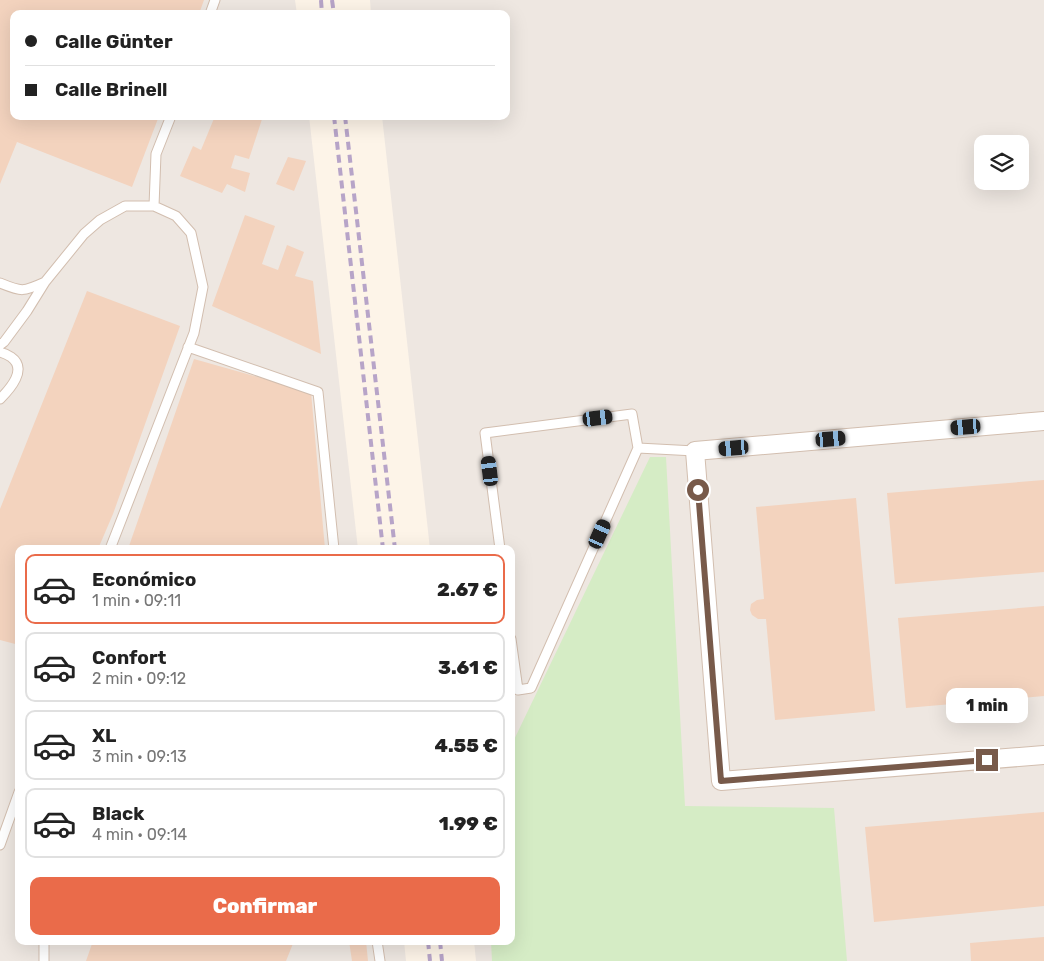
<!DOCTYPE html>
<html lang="es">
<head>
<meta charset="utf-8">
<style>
  :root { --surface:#fff; --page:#f6f6f6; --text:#222; --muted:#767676; --line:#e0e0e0; --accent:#ea6b4a }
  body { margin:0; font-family:Rubik,sans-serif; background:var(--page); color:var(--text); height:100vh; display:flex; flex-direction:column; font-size:19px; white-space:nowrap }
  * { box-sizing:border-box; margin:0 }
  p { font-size:16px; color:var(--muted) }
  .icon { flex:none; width:28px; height:28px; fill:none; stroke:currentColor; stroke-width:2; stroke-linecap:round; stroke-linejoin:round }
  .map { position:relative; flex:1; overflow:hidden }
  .panel { position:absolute; left:15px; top:545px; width:500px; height:400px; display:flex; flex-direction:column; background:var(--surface); border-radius:10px; box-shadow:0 5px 20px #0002 }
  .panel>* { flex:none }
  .guide { position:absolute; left:10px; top:10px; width:500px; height:110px; border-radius:10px; box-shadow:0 5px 20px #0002; display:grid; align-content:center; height:110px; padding:0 15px; background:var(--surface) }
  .buttons { position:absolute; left:974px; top:135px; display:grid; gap:10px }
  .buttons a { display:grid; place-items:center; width:55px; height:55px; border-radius:10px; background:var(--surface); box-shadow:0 5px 20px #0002; font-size:25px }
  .end { position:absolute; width:22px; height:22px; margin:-11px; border:6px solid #785a4a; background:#fff; box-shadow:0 0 0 2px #fff }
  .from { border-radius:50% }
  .bubble { position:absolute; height:35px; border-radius:10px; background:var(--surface); box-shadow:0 5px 20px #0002; font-size:16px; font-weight:800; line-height:35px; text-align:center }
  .car { position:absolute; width:15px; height:30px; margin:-15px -8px; border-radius:6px; box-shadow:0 0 4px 1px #0007; background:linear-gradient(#222 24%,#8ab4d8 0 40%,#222 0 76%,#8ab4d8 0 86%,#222 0) }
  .guide b { display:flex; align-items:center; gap:18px; height:48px; font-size:19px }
  .guide b+b { border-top:1px solid var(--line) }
  .guide i { width:12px; height:12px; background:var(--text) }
  ul { padding:9px 0 0; list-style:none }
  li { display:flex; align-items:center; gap:15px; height:70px; margin:0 10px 8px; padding:0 5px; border:2px solid var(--line); border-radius:10px }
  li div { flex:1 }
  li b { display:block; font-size:19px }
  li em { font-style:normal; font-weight:800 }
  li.current { border-color:var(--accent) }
  li>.icon { width:45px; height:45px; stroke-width:1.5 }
  .action { display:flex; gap:10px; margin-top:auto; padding:10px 15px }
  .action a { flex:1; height:58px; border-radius:10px; background:var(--accent); color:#fff; font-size:20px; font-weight:800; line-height:58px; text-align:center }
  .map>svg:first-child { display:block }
  .industrial { fill:#eee7e1; fill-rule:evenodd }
  .green { fill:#d5ecc5 }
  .building { fill:#f3d3be }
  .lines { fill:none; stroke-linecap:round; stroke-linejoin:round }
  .service-casing { stroke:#d2beaf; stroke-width:11 }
  .minor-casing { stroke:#d2beaf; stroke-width:20 }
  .service { stroke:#fff; stroke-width:9 }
  .minor { stroke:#fff; stroke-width:18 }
  .rail { stroke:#b7a4c8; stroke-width:4; stroke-dasharray:8 5; stroke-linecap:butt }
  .route { stroke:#785a4a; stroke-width:6 }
</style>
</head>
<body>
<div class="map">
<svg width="1044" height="961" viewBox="0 0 1044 961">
  <rect width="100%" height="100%" fill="#fdf4e8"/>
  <path class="industrial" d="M 0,0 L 295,0 L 297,14 L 14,14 L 14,116 L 309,116 L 358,549 L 19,549 L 19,941 L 404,941 L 406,961 L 0,961 Z
    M 370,0 L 1044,0 L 1044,961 L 476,961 L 474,941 L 511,941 L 511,549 L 430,549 L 382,116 L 506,116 L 506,14 L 371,14 ZM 982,144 L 1020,144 L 1020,181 L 982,181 Z"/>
  <path class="green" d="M 650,457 L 666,457 L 685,806 L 834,808 L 847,961 L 492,961 L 491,941 L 511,941 L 511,746 Z"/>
  <path class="building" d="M 0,0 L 204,0 L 199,14 L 14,14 L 14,116 L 159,116 L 132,187 L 17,142 L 0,184 Z
    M 215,116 L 263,116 L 249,159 L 235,155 L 231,168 L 250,173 L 245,192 L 227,184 L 222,193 L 180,176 L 193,146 L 201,150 Z
    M 288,157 L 306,161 L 294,191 L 276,184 Z
    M 245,215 L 275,226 L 262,264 L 278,270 L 287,245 L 304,252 L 295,276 L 313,281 L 321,354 L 212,306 Z
    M 87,291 L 180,326 L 113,514 L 98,549 L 19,549 L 19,645 L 0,640 L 0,509 Z
    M 194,359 L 311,392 L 325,549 L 128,549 Z
    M 1044,480 L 1044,572 L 895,584 L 887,493 Z
    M 856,498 L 875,711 L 775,720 L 766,619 L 758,619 L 752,615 L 750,610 L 751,604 L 757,600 L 764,599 L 756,507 Z
    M 1044,606 L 1044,696 L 906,708 L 898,618 Z
    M 1044,812 L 1044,906 L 874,922 L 865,827 Z
    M 1044,937 L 1044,961 L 971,961 L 970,943 Z
    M 93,941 L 294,941 L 286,961 L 86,961 Z
    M 349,941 L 366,941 L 368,961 L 352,961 Z"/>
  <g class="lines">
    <g class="service-casing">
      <path id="service" d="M 210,14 L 215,0
        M 154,206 L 156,154 L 171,116
        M 0,283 C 22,292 23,292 45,282
        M 0,345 L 4,342 L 27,311 L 45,282 L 84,234 L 100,220 L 125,206 L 154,206 L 176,216 L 191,233 L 203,287 L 194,333 L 110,549
        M 188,347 L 318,392 L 334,549
        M 0,352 C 4,353 8,355 11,357 C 28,369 10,389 0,399
        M 638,448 L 695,451
        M 500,549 L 485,433 L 632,414 L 638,448 L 531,688 L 518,690 L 511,639
        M 0,845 L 19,792
        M 377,941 L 380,961
        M 44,961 L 44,941"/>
    </g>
    <g class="minor-casing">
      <path id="minor" d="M 1044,421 L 695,451 L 721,781 L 1044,755"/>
    </g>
    <use href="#service" class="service"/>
    <use href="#minor" class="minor"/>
    <path class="rail" d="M 321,0 L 322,14
      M 332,0 L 334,14
      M 334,116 L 383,549
      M 345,116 L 395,549
      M 428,941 L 430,961
      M 440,941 L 442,961"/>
  </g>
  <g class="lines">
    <path class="route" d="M 698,490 L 721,781 L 987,760"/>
  </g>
</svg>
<div class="buttons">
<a><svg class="icon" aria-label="layers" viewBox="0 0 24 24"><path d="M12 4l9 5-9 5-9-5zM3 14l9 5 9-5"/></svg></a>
</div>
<i class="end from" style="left:698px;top:490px"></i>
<i class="end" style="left:987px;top:760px"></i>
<div class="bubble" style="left:946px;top:688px;width:82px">1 min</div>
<i class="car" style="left:598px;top:418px;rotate:83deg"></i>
<i class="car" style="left:966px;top:427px;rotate:265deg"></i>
<i class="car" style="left:831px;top:439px;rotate:85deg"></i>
<i class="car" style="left:734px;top:448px;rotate:265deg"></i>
<i class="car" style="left:490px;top:471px;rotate:353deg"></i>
<i class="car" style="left:600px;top:534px;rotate:24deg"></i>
<div class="guide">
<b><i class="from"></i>Calle Günter</b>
<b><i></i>Calle Brinell</b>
</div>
<section class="panel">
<ul>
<li class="current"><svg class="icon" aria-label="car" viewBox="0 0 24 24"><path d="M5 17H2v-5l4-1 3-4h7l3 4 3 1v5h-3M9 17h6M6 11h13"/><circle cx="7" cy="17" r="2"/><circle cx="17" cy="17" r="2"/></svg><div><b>Económico</b><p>1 min · 09:11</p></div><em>2.67 €</em></li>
<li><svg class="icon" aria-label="car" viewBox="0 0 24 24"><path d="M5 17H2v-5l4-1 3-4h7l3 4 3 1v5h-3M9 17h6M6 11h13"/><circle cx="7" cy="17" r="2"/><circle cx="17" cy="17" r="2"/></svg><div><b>Confort</b><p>2 min · 09:12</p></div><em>3.61 €</em></li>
<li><svg class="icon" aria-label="car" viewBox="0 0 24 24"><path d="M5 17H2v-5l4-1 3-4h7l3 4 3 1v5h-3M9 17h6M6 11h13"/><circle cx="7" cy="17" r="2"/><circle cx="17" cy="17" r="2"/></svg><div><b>XL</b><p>3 min · 09:13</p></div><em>4.55 €</em></li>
<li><svg class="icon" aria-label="car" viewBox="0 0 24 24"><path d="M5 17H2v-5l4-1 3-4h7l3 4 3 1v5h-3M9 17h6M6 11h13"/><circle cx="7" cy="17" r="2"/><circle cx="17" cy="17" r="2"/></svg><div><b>Black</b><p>4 min · 09:14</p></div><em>1.99 €</em></li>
</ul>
<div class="action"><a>Confirmar</a></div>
</section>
</div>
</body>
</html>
